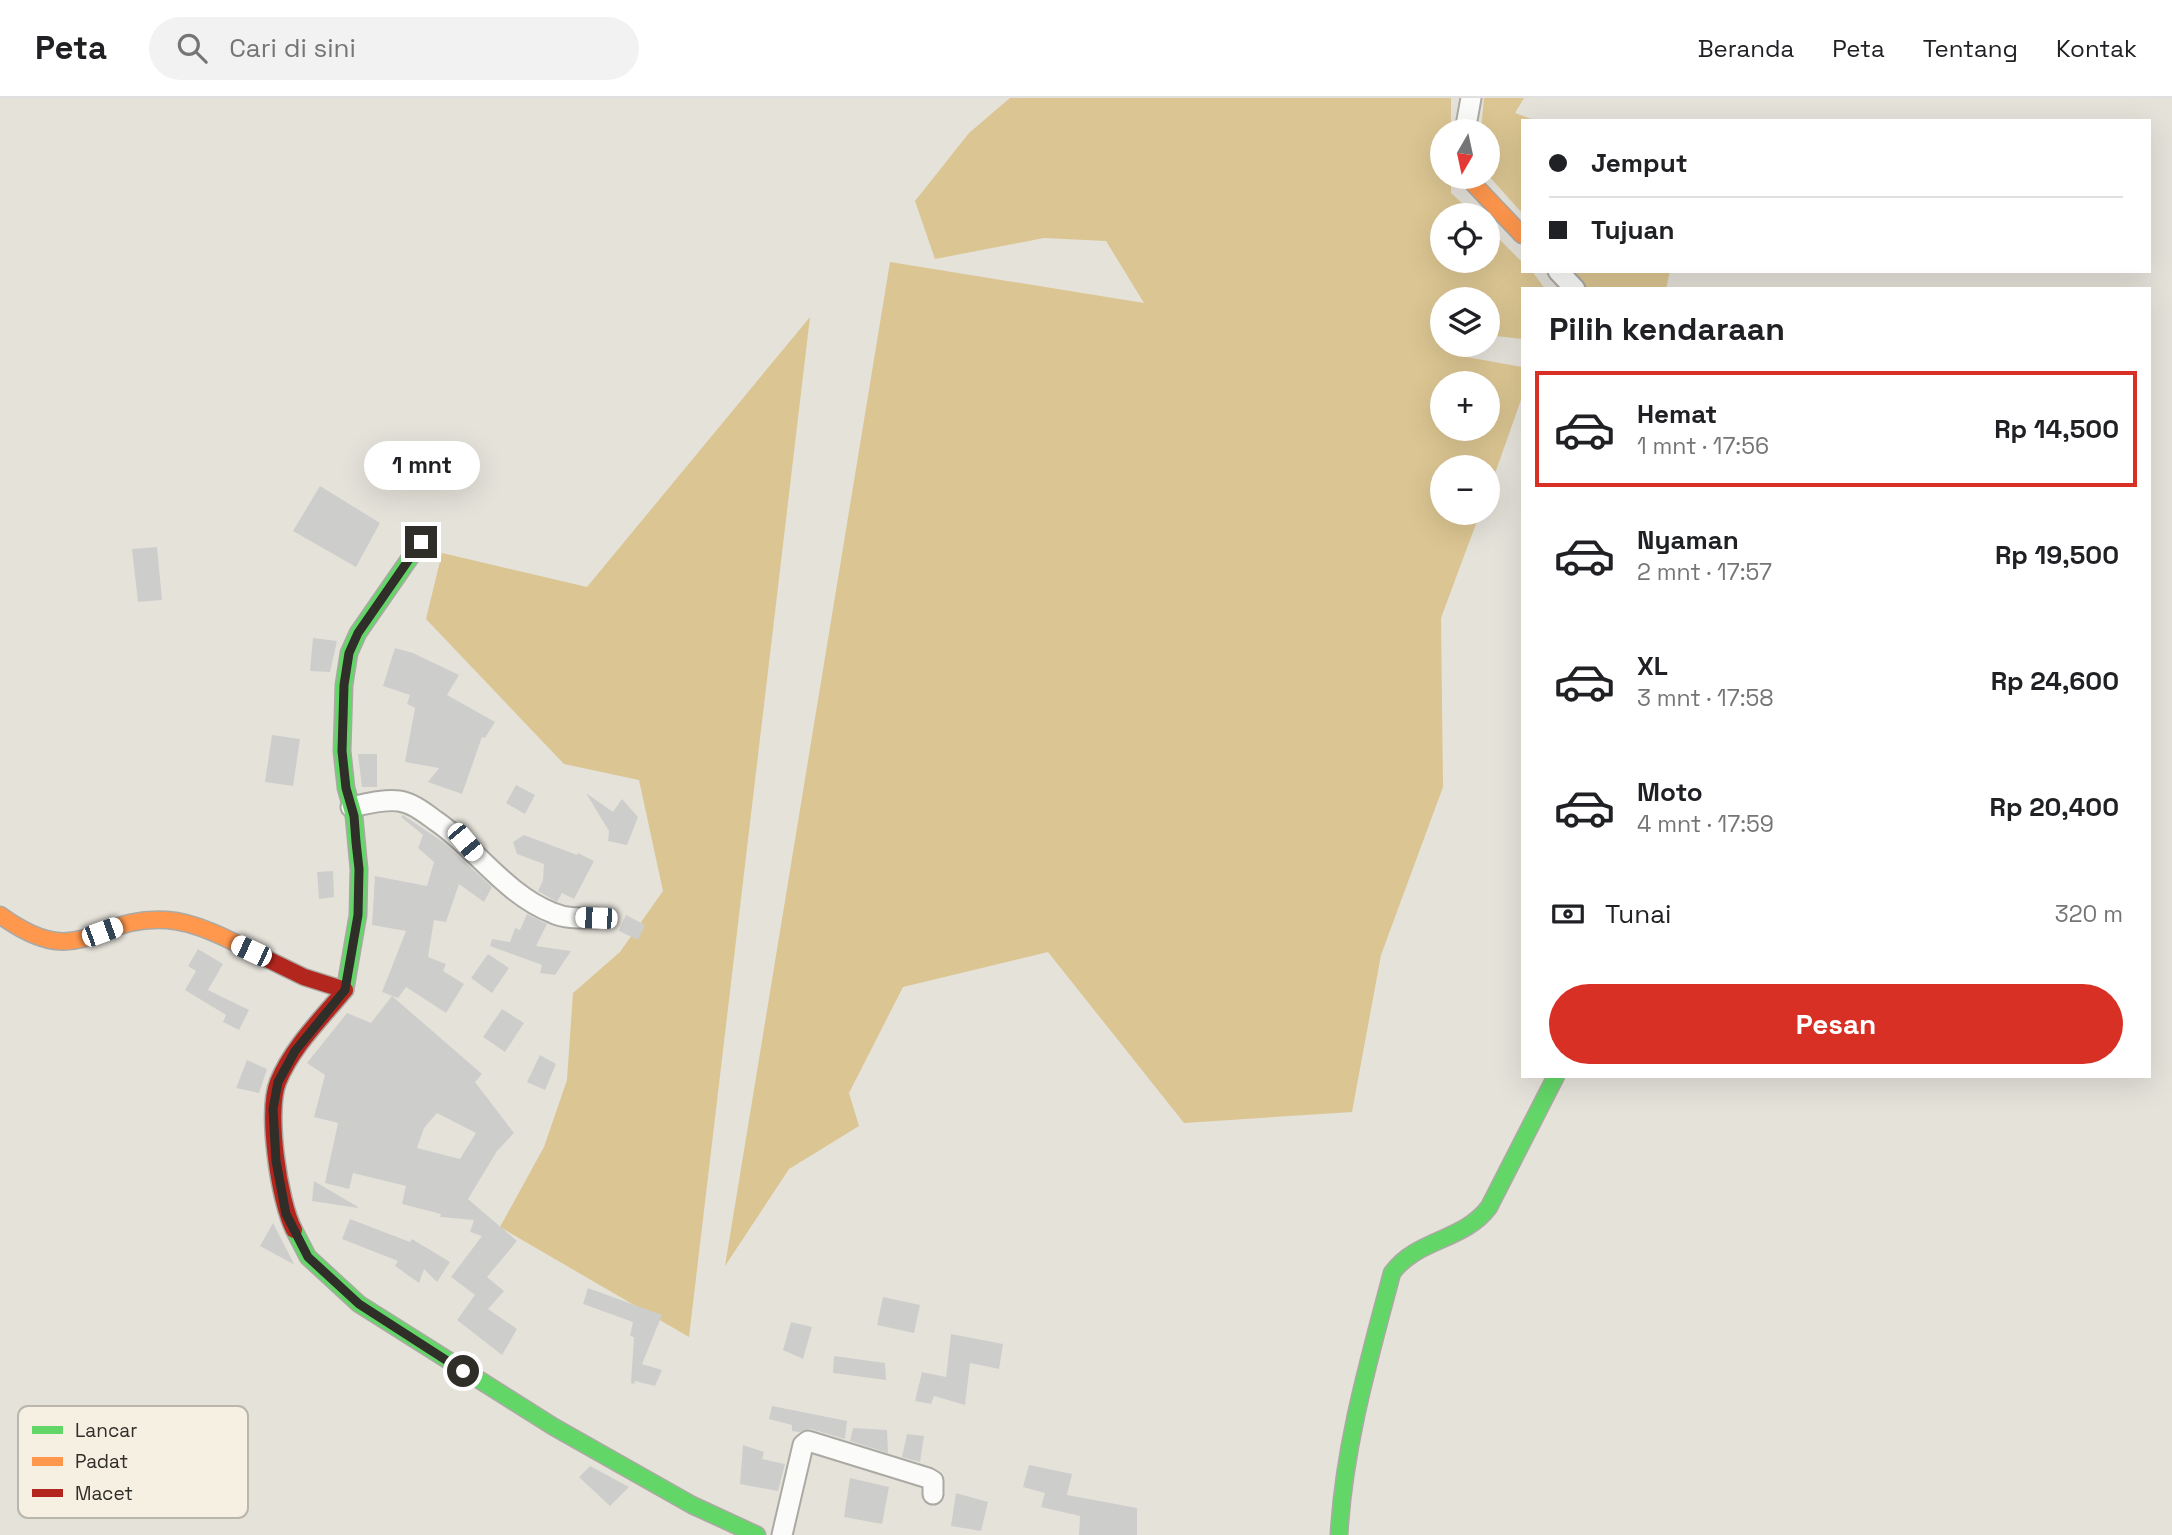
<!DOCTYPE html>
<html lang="id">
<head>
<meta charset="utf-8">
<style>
  :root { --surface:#fff; --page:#f2f2f2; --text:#202124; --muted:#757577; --line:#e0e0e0; --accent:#d93025 }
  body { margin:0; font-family:"Space Grotesk",sans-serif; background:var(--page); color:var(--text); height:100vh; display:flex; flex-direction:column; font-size:26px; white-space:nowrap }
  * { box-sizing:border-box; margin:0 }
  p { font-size:23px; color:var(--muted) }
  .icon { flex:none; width:38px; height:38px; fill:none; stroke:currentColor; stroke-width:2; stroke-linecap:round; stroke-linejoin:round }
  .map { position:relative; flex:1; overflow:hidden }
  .drawer { position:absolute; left:1521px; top:189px; width:630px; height:791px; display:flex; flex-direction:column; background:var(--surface); border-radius:0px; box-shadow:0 7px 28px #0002 }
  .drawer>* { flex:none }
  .top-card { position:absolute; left:1521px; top:21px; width:630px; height:154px; border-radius:0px; box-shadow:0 7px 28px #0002; display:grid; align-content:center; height:154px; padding:0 28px; background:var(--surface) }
  .needle { width:46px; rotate:189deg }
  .tools { position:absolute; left:1430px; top:21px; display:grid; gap:14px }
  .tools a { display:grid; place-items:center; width:70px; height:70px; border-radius:50%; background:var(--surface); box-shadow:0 7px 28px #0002; font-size:35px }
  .end { position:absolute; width:32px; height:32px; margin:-16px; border:9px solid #302e29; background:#fff; box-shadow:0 0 0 4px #fff }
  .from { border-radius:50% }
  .bubble { position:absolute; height:49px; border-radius:24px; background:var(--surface); box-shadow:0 7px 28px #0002; font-size:23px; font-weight:700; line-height:49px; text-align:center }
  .car { position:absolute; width:21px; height:42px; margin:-21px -10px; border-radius:9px; box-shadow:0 0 5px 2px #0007; background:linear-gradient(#fff 24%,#345 0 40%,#fff 0 76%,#345 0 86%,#fff 0) }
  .top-card b { display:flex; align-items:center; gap:24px; height:66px; font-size:26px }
  .top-card b+b { border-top:2px solid var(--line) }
  .top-card i { width:18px; height:18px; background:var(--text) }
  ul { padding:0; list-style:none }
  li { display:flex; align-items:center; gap:21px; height:116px; margin:0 14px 10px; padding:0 14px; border:4px solid transparent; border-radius:0px }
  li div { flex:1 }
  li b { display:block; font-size:26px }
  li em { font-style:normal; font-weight:700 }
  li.on { border-color:var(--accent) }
  li>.icon { width:63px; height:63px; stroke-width:1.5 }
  h2 { padding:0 28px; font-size:32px; line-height:84px }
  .pay { display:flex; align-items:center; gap:18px; height:77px; padding:0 28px; font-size:26px }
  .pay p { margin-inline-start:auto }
  .cta { display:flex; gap:14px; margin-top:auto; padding:14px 28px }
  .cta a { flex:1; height:80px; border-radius:42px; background:var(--accent); color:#fff; font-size:28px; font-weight:700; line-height:80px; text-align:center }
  header { display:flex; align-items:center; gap:42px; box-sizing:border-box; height:98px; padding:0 35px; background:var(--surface); border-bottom:2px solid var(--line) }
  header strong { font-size:33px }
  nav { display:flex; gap:38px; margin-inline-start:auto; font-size:24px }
  .search { width:490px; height:63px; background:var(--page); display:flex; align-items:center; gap:18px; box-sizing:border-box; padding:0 24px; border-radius:38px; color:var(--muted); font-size:26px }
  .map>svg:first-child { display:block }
  .forest { fill:#dbc592; fill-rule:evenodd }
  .building { fill:#cdcecc; fill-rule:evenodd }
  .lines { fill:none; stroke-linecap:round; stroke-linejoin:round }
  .street-casing { stroke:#aba9a3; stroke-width:23 }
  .fast-casing { stroke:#aba9a3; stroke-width:19 }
  .slow-casing { stroke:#aba9a3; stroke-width:19 }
  .jam-casing { stroke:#aba9a3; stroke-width:19 }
  .street { stroke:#fbfbf9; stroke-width:19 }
  .fast { stroke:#63d668; stroke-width:16 }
  .slow { stroke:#ff974d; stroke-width:16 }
  .jam { stroke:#b3261e; stroke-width:16 }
  .route { stroke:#302e29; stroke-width:9 }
  .key { fill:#f6f0e3; stroke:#bbb6ab; stroke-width:2 }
  .key-label { font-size:19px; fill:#302e29 }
</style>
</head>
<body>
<header>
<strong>Peta</strong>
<div class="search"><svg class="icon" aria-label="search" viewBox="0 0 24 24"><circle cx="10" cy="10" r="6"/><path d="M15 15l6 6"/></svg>Cari di sini</div>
<nav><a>Beranda</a><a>Peta</a><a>Tentang</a><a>Kontak</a></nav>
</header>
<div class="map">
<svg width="2172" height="1437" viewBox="0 0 2172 1437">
  <rect width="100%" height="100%" fill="#e5e2da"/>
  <path class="forest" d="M 1010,0 L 1451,0 L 1451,33 L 1442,33 L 1442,79 L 1451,79 L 1451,95 L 1475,117 L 1442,117 L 1442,163 L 1488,163 L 1488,130 L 1522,164 L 1522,173 L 1532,173 L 1545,191 L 1522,191 L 1522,241 L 1496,238 L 1488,242 L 1488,201 L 1442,201 L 1442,247 L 1480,247 L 1461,258 L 1522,269 L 1522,299 L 1488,395 L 1488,369 L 1442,369 L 1442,415 L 1480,415 L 1441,520 L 1443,689 L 1381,857 L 1352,1014 L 1184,1025 L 1048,854 L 903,889 L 849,995 L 859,1028 L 789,1071 L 725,1168 L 890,164 L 1144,205 L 1106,143 L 1044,140 L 935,161 L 915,103 L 969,35 ZM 1488,285 L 1488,331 L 1442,331 L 1442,285 Z
    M 1484,0 L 1524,0 L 1515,15 L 1537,23 L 1522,23 L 1522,115 L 1488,77 L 1488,33 L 1481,33 Z
    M 1572,173 L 1670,173 L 1666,191 L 1584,191 Z
    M 810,219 L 689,1239 L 500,1129 L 544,1049 L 567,982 L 573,895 L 620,854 L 663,793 L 639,682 L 564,666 L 426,521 L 442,455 L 587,489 Z"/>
  <path class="building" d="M 320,388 L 380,425 L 356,469 L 293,433 Z
    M 157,449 L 162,502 L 138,504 L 132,451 Z
    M 313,540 L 337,543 L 330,574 L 310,573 Z
    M 395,550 L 413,555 L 459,577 L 447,597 L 495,624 L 485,640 L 482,639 L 462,696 L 428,684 L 439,670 L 405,664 L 415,610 L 407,606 L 410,597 L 383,588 Z
    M 272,637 L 300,641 L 293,688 L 265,684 Z
    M 358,656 L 377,656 L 377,689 L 362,689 Z
    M 516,687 L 535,697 L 525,716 L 506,705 Z
    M 586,695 L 613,714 L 622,701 L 638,719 L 627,747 L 608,743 L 609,733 Z
    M 403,717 L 443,744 L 492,789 L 484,804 L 459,786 L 446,824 L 434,822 L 428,859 L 446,866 L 443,873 L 464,886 L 446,915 L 406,889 L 398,900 L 382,894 L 406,833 L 372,827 L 375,778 L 427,788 L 434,764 L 418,750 L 423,737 L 401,719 Z
    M 524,737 L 577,757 L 578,755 L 594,763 L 574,801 L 562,795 L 557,804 L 538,793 L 543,782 L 544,766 L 517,756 L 513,744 Z
    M 333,773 L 334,799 L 319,801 L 317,774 Z
    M 527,816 L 547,826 L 536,848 L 571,853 L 555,877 L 540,875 L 542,867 L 490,848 L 492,841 L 510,844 L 515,830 L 520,832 Z
    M 626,817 L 645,827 L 638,842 L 619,833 Z
    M 198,851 L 223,866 L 208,892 L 249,912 L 239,932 L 223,924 L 226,917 L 185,892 L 196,873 L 188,868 Z
    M 488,856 L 509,870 L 492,895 L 471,880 Z
    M 392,898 L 482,976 L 475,984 L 514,1035 L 497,1053 L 468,1101 L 517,1143 L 487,1179 L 504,1193 L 488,1211 L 517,1231 L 502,1257 L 457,1222 L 475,1197 L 451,1179 L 482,1138 L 470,1134 L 474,1122 L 440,1119 L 441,1116 L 402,1106 L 406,1088 L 353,1075 L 349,1091 L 325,1085 L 338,1025 L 314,1019 L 325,977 L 307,965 L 347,915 L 371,925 ZM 437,1015 L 476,1035 L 460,1061 L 417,1050 L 424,1030 Z
    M 502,911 L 524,925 L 505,954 L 483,939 Z
    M 540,957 L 556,966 L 545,992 L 527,984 Z
    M 247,962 L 267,971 L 259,995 L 236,990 Z
    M 314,1083 L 358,1109 L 358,1110 L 312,1103 Z
    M 350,1121 L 410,1144 L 412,1141 L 450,1164 L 437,1184 L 424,1171 L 419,1185 L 395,1168 L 398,1163 L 342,1141 Z
    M 273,1125 L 294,1166 L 295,1167 L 260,1148 Z
    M 588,1190 L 662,1217 L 642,1266 L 662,1272 L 655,1288 L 635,1283 L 634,1286 L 631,1285 L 634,1239 L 630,1238 L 633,1224 L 583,1206 Z
    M 883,1199 L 920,1207 L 914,1235 L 877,1227 Z
    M 791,1224 L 812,1229 L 803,1261 L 783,1252 Z
    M 951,1236 L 1003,1246 L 999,1271 L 970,1265 L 965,1307 L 934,1298 L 931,1306 L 915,1303 L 922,1274 L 946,1279 Z
    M 834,1258 L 885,1265 L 886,1282 L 833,1275 Z
    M 772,1308 L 847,1323 L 845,1341 L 811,1331 L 799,1334 L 792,1333 L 792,1327 L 769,1321 Z
    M 853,1330 L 887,1332 L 888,1355 L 850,1343 Z
    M 907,1336 L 924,1338 L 920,1364 L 902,1359 Z
    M 743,1347 L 764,1354 L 762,1361 L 785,1366 L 778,1393 L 740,1386 Z
    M 1029,1367 L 1072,1376 L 1067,1397 L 1137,1410 L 1137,1437 L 1079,1437 L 1080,1418 L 1041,1409 L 1045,1395 L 1023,1389 Z
    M 590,1368 L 629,1389 L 610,1408 L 579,1379 Z
    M 850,1380 L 889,1389 L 882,1426 L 844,1419 Z
    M 956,1395 L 988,1404 L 981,1433 L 951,1428 Z"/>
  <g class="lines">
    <g class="street-casing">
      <path id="street" d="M 1465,33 L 1471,0
        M 1558,173 L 1575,191
        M 351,709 C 366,706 384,701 399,703 C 413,705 425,715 436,723 C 477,751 506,797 553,815 C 566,821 581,820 596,820
        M 782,1437 L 803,1347 L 808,1343 L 928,1380 L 933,1383 L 933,1396"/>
    </g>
    <g class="fast-casing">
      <path id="fast" d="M 345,892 L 358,817 L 359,771 L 354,718 L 346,690 L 342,653 L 344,587 L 349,555 L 358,535 L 421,444
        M 294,1132 L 308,1159 L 359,1206 L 554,1329 L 692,1407 L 757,1437
        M 1339,1437 C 1344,1347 1369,1262 1392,1175 C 1416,1141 1464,1143 1489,1109 L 1556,978"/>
    </g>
    <g class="slow-casing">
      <path id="slow" d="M 1467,79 L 1522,137
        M 0,817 C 81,876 93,817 167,822 C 199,824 238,846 267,861"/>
    </g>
    <g class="jam-casing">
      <path id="jam" d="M 267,861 L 304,879 L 345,892 C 322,920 292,949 278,984 C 266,1014 279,1103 294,1132"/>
    </g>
    <use href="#street" class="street"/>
    <use href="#fast" class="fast"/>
    <use href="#slow" class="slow"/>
    <use href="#jam" class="jam"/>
  </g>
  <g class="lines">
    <path class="route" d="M 421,444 L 358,535 L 349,555 L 344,587 L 342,653 L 346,690 L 354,718 L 356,744 L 359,771 L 358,817 L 345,892 L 295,953 L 278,984 L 273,1011 L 276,1063 L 286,1116 L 308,1159 L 359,1206 L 463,1273"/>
  </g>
  <rect x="18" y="1308" width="230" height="112" rx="10" class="key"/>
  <rect x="32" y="1328" width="31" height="8" fill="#63d668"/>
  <rect x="32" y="1359" width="31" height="9" fill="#ff974d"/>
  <rect x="32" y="1391" width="31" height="8" fill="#b3261e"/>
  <g class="key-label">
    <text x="75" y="1339">Lancar</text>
    <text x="75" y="1370">Padat</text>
    <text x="75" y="1402">Macet</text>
  </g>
</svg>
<div class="tools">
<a><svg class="needle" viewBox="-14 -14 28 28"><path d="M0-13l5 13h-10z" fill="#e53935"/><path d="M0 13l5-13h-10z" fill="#757577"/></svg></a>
<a><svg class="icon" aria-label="locate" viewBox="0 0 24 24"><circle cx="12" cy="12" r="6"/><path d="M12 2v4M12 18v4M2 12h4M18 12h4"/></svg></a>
<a><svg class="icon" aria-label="layers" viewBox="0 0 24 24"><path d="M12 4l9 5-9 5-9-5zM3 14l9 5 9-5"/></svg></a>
<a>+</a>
<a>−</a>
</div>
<i class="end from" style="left:463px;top:1273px"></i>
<i class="end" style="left:421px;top:444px"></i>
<div class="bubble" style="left:364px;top:343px;width:116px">1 mnt</div>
<i class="car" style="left:465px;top:744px;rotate:140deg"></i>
<i class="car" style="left:596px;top:820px;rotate:272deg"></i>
<i class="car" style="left:102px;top:834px;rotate:70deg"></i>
<i class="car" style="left:251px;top:853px;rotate:295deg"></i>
<div class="top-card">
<b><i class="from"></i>Jemput</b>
<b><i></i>Tujuan</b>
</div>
<section class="drawer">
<h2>Pilih kendaraan</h2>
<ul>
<li class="on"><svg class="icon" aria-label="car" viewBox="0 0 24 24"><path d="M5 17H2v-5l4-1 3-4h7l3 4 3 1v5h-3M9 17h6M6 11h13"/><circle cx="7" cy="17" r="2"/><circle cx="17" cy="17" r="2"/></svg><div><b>Hemat</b><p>1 mnt · 17:56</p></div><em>Rp 14,500</em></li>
<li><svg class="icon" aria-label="car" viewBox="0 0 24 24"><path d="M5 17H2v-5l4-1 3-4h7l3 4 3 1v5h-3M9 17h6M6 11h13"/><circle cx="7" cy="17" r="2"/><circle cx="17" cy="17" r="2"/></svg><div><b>Nyaman</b><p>2 mnt · 17:57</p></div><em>Rp 19,500</em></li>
<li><svg class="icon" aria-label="car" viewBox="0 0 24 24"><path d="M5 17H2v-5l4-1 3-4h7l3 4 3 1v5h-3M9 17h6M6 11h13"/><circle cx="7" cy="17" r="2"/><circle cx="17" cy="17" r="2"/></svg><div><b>XL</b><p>3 mnt · 17:58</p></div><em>Rp 24,600</em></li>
<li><svg class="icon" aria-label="car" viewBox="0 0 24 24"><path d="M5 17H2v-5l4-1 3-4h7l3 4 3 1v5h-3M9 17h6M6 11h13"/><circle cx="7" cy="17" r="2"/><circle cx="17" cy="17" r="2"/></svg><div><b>Moto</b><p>4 mnt · 17:59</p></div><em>Rp 20,400</em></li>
</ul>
<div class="pay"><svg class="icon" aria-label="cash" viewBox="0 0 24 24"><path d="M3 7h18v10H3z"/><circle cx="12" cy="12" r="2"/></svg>Tunai<p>320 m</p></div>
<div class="cta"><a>Pesan</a></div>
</section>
</div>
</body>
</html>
